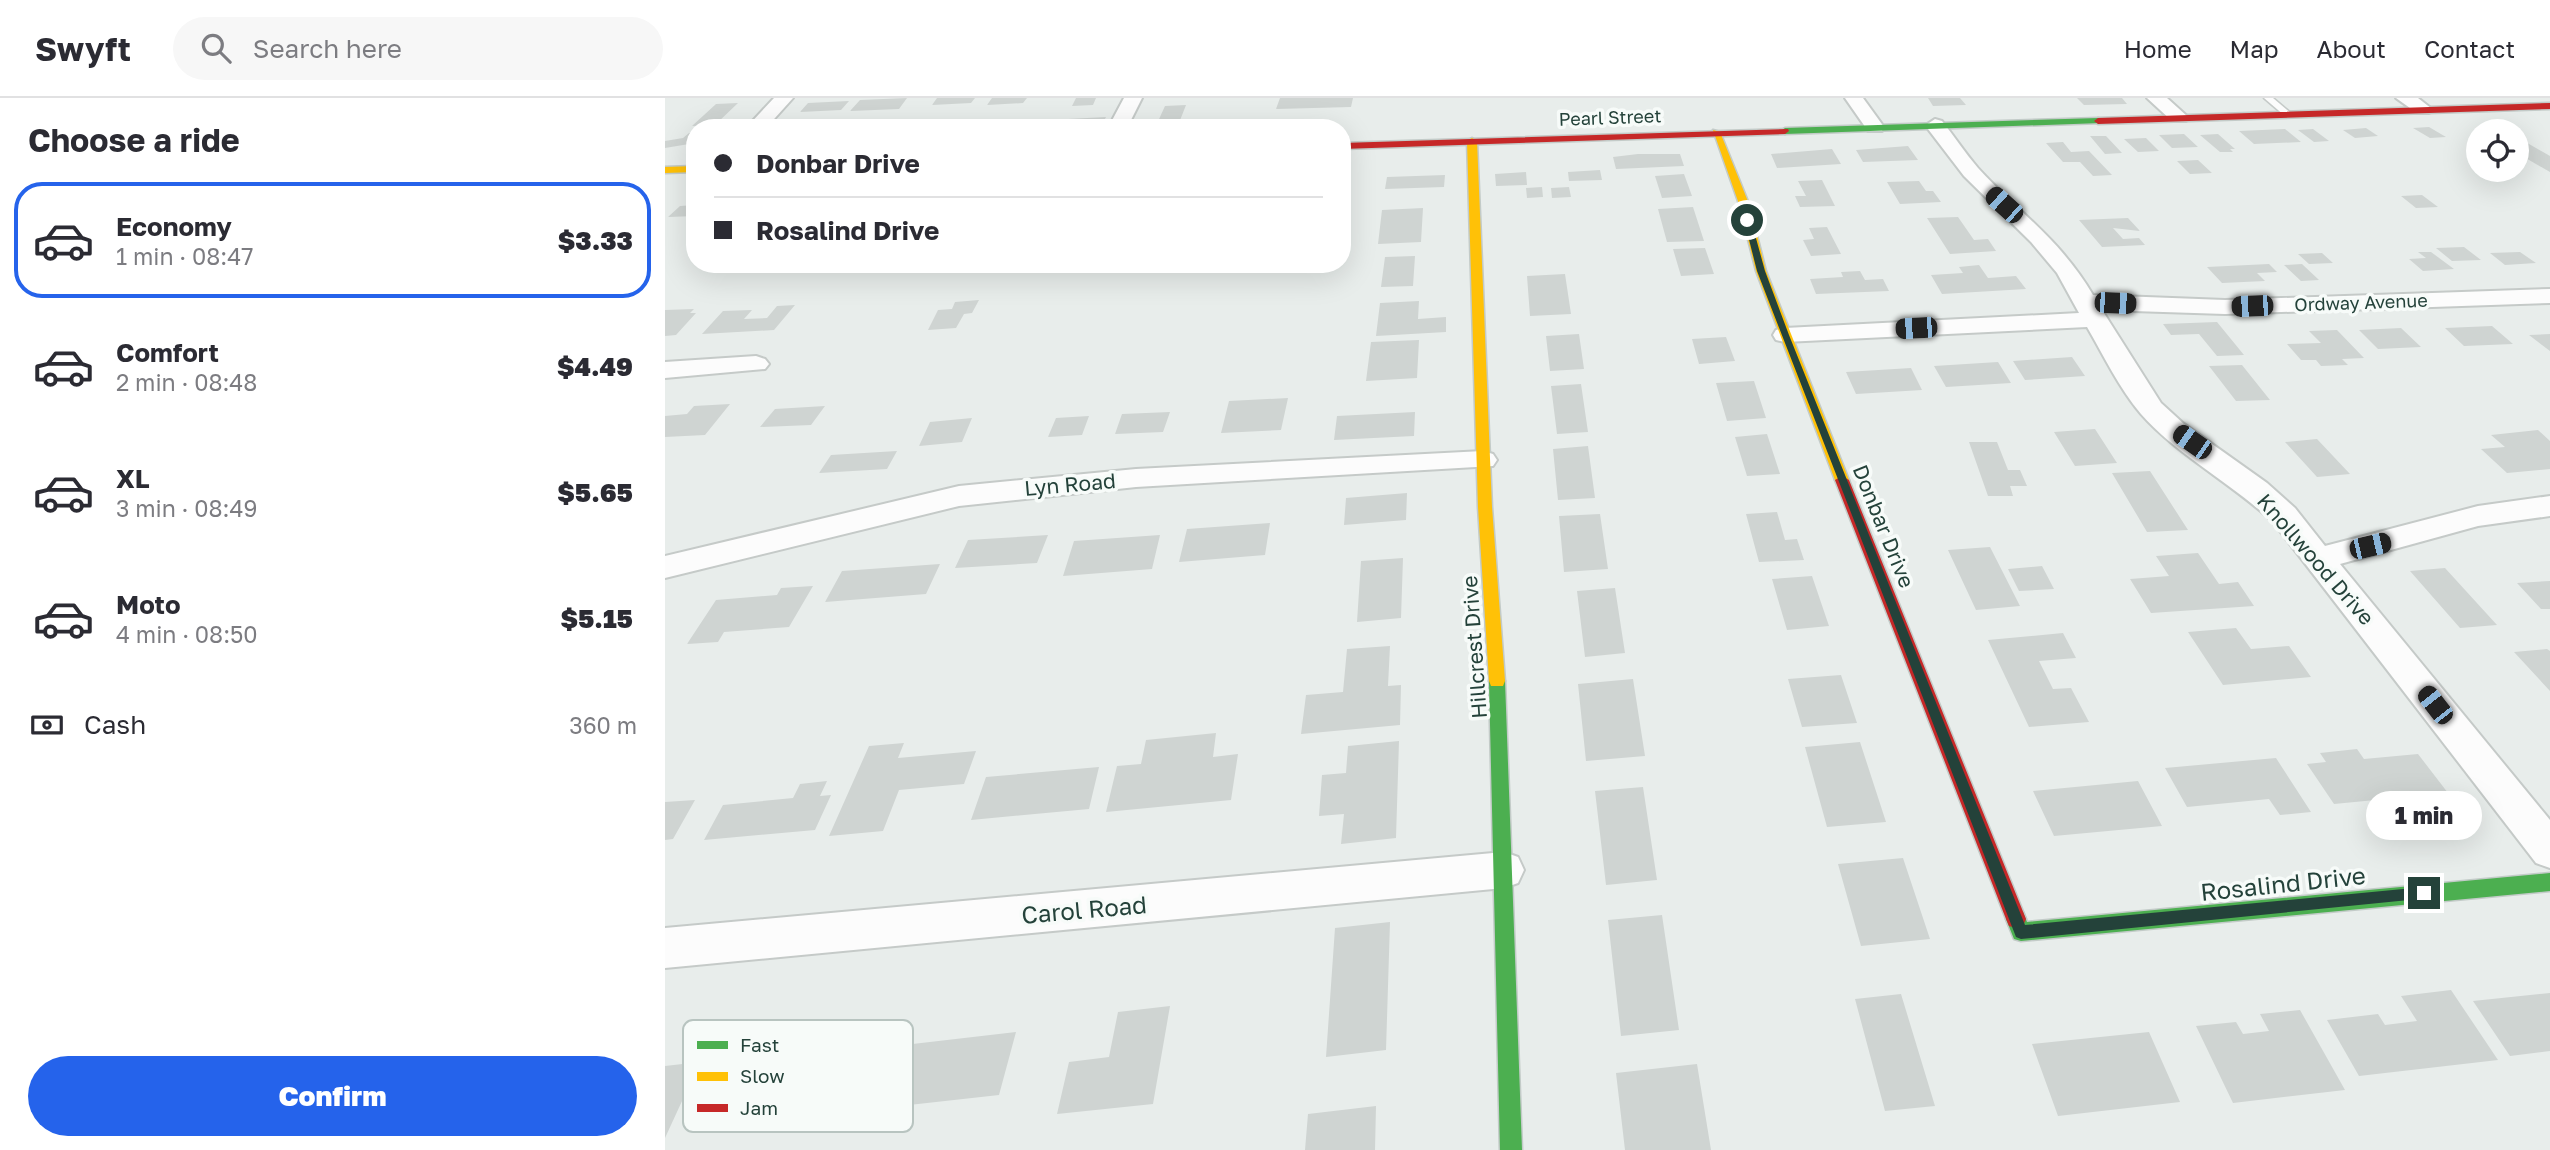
<!DOCTYPE html>
<html lang="en">
<head>
<meta charset="utf-8">
<style>
  :root { --surface:#fff; --page:#f7f7f7; --text:#2b2b33; --muted:#7c7c81; --line:#e1e1e2; --accent:#2563eb }
  body { margin:0; font-family:"Golos Text",sans-serif; background:var(--page); color:var(--text); height:100vh; display:flex; flex-direction:column; font-size:26px; white-space:nowrap }
  * { box-sizing:border-box; margin:0 }
  p { font-size:23px; color:var(--muted) }
  .icon { flex:none; width:38px; height:38px; fill:none; stroke:currentColor; stroke-width:2; stroke-linecap:round; stroke-linejoin:round }
  .map { position:relative; flex:1; overflow:hidden }
  .panel { display:flex; flex-direction:column; background:var(--surface); width:665px }
  .panel>* { flex:none }
  .top-card { position:absolute; left:21px; top:21px; width:665px; height:154px; border-radius:28px; box-shadow:0 7px 28px #0002; display:grid; align-content:center; height:154px; padding:0 28px; background:var(--surface) }
  .buttons { position:absolute; left:1801px; top:21px; display:grid; gap:14px }
  .buttons a { display:grid; place-items:center; width:63px; height:63px; border-radius:50%; background:var(--surface); box-shadow:0 7px 28px #0002; font-size:35px }
  .end { position:absolute; width:32px; height:32px; margin:-16px; border:9px solid #24423a; background:#fff; box-shadow:0 0 0 4px #fff }
  .from { border-radius:50% }
  .bubble { position:absolute; height:49px; border-radius:24px; background:var(--surface); box-shadow:0 7px 28px #0002; font-size:23px; font-weight:800; line-height:49px; text-align:center }
  .car { position:absolute; width:21px; height:42px; margin:-21px -10px; border-radius:9px; box-shadow:0 0 5px 2px #0007; background:linear-gradient(#222 24%,#8ab4d8 0 40%,#222 0 76%,#8ab4d8 0 86%,#222 0) }
  .top-card b { display:flex; align-items:center; gap:24px; height:66px; font-size:26px }
  .top-card b+b { border-top:2px solid var(--line) }
  .top-card i { width:18px; height:18px; background:var(--text) }
  ul { padding:0; list-style:none }
  li { display:flex; align-items:center; gap:21px; height:116px; margin:0 14px 10px; padding:0 14px; border:4px solid transparent; border-radius:28px }
  li div { flex:1 }
  li b { display:block; font-size:26px }
  li em { font-style:normal; font-weight:800 }
  li.on { border-color:var(--accent) }
  li>.icon { width:63px; height:63px; stroke-width:1.5 }
  h2 { padding:0 28px; font-size:32px; line-height:84px }
  .pay { display:flex; align-items:center; gap:18px; height:77px; padding:0 28px; font-size:26px }
  .pay p { margin-inline-start:auto }
  .button { display:flex; gap:14px; margin-top:auto; padding:14px 28px }
  .button a { flex:1; height:80px; border-radius:42px; background:var(--accent); color:#fff; font-size:28px; font-weight:800; line-height:80px; text-align:center }
  header { display:flex; align-items:center; gap:42px; box-sizing:border-box; height:98px; padding:0 35px; background:var(--surface); border-bottom:2px solid var(--line) }
  header strong { font-size:33px }
  nav { display:flex; gap:38px; margin-inline-start:auto; font-size:24px }
  .search { width:490px; height:63px; background:var(--page); display:flex; align-items:center; gap:18px; box-sizing:border-box; padding:0 24px; border-radius:38px; color:var(--muted); font-size:26px }
  main { display:flex; flex:1; min-height:0 }
  .map>svg:first-child { display:block }
  .building { fill:#cfd4d2 }
  .lines { fill:none; stroke-linecap:round; stroke-linejoin:round }
  .lane-casing { stroke:#c5cac8; stroke-width:3 }
  .street-casing { stroke:#c5cac8; stroke-width:4 }
  .fast-casing { stroke:#c3cbc8; stroke-width:3 }
  .slow-casing { stroke:#c3cbc8; stroke-width:3 }
  .jam-casing { stroke:#c3cbc8; stroke-width:3 }
  .lane { fill:#fcfcfc; fill-rule:evenodd }
  .street { fill:#fcfcfc; fill-rule:evenodd }
  .fast { fill:#4caf50; fill-rule:evenodd }
  .slow { fill:#ffc107; fill-rule:evenodd }
  .jam { fill:#c62828; fill-rule:evenodd }
  .route { fill:#24423a }
  .labels { text-anchor:middle; dominant-baseline:central; stroke-width:7; stroke-linejoin:round; paint-order:stroke }
  .far-street-label { font-size:18px; fill:#24423a; stroke:#f7fbf9 }
  .street-label { font-size:21px; fill:#24423a; stroke:#f7fbf9 }
  .near-street-label { font-size:24px; fill:#24423a; stroke:#f7fbf9 }
  .key { fill:#f7fbf9; stroke:#b8c4c0; stroke-width:2 }
  .key-label { font-size:19px; fill:#24423a }
</style>
</head>
<body>
<header>
<strong>Swyft</strong>
<div class="search"><svg class="icon" aria-label="search" viewBox="0 0 24 24"><circle cx="10" cy="10" r="6"/><path d="M15 15l6 6"/></svg>Search here</div>
<nav><a>Home</a><a>Map</a><a>About</a><a>Contact</a></nav>
</header>
<main>
<section class="panel">
<h2>Choose a ride</h2>
<ul>
<li class="on"><svg class="icon" aria-label="car" viewBox="0 0 24 24"><path d="M5 17H2v-5l4-1 3-4h7l3 4 3 1v5h-3M9 17h6M6 11h13"/><circle cx="7" cy="17" r="2"/><circle cx="17" cy="17" r="2"/></svg><div><b>Economy</b><p>1 min · 08:47</p></div><em>$3.33</em></li>
<li><svg class="icon" aria-label="car" viewBox="0 0 24 24"><path d="M5 17H2v-5l4-1 3-4h7l3 4 3 1v5h-3M9 17h6M6 11h13"/><circle cx="7" cy="17" r="2"/><circle cx="17" cy="17" r="2"/></svg><div><b>Comfort</b><p>2 min · 08:48</p></div><em>$4.49</em></li>
<li><svg class="icon" aria-label="car" viewBox="0 0 24 24"><path d="M5 17H2v-5l4-1 3-4h7l3 4 3 1v5h-3M9 17h6M6 11h13"/><circle cx="7" cy="17" r="2"/><circle cx="17" cy="17" r="2"/></svg><div><b>XL</b><p>3 min · 08:49</p></div><em>$5.65</em></li>
<li><svg class="icon" aria-label="car" viewBox="0 0 24 24"><path d="M5 17H2v-5l4-1 3-4h7l3 4 3 1v5h-3M9 17h6M6 11h13"/><circle cx="7" cy="17" r="2"/><circle cx="17" cy="17" r="2"/></svg><div><b>Moto</b><p>4 min · 08:50</p></div><em>$5.15</em></li>
</ul>
<div class="pay"><svg class="icon" aria-label="cash" viewBox="0 0 24 24"><path d="M3 7h18v10H3z"/><circle cx="12" cy="12" r="2"/></svg>Cash<p>360 m</p></div>
<div class="button"><a>Confirm</a></div>
</section>
<div class="map">
<svg width="1885" height="1052" viewBox="0 0 1885 1052">
  <rect width="100%" height="100%" fill="#e8edeb"/>
  <path class="building" d="M 242,0 L 234,11 L 185,13 L 195,2 Z
    M 272,0 L 310,0 L 306,5 L 267,7 Z
    M 327,0 L 362,0 L 358,5 L 322,7 Z
    M 411,0 L 431,0 L 428,7 L 407,8 Z
    M 615,0 L 688,0 L 686,9 L 611,11 Z
    M 1263,0 L 1295,0 L 1301,7 L 1268,8 Z
    M 1412,0 L 1457,0 L 1462,6 L 1419,7 Z
    M 184,3 L 176,12 L 135,14 L 143,5 Z
    M 73,5 L 50,27 L 27,28 L 51,6 Z
    M 521,7 L 512,30 L 490,30 L 500,8 Z
    M 441,19 L 437,27 L 399,29 L 403,21 Z
    M 1764,29 L 1781,39 L 1765,40 L 1748,30 Z
    M 1701,30 L 1713,38 L 1690,40 L 1678,32 Z
    M 1620,31 L 1636,44 L 1589,46 L 1574,33 Z
    M 1648,31 L 1664,43 L 1649,44 L 1633,32 Z
    M 24,35 L 30,35 L 30,45 L 0,50 L 0,43 L 18,40 Z
    M 1519,36 L 1533,49 L 1507,50 L 1494,37 Z
    M 1553,36 L 1570,51 L 1565,51 L 1568,54 L 1555,54 L 1535,37 Z
    M 1425,38 L 1441,38 L 1457,55 L 1440,56 Z
    M 1852,39 L 1885,58 L 1885,74 L 1852,55 Z
    M 1481,40 L 1494,53 L 1473,54 L 1459,41 Z
    M 1398,44 L 1406,54 L 1424,53 L 1447,77 L 1428,78 L 1415,64 L 1398,64 L 1381,45 Z
    M 1243,48 L 1253,62 L 1198,64 L 1191,52 Z
    M 1167,51 L 1176,66 L 1112,70 L 1106,56 Z
    M 973,56 L 1015,56 L 1019,68 L 951,71 L 948,59 Z
    M 1533,62 L 1547,75 L 1525,76 L 1512,63 Z
    M 935,72 L 937,82 L 904,83 L 903,74 Z
    M 861,74 L 862,87 L 831,88 L 830,76 Z
    M 1019,76 L 1027,98 L 997,100 L 990,78 Z
    M 780,77 L 779,89 L 720,91 L 722,79 Z
    M 1157,82 L 1170,108 L 1135,109 L 1130,98 L 1141,98 L 1133,83 Z
    M 1254,83 L 1261,93 L 1268,93 L 1276,104 L 1235,106 L 1222,84 Z
    M 877,89 L 878,99 L 862,100 L 861,90 Z
    M 904,89 L 906,99 L 887,100 L 886,90 Z
    M 1757,97 L 1773,109 L 1751,110 L 1736,98 Z
    M 30,107 L 30,118 L 3,119 L 15,108 Z
    M 1028,109 L 1039,143 L 1002,144 L 993,111 Z
    M 758,110 L 756,144 L 713,146 L 717,112 Z
    M 1293,119 L 1309,142 L 1323,141 L 1331,153 L 1285,156 L 1262,120 Z
    M 1463,120 L 1475,133 L 1448,130 L 1458,141 L 1474,140 L 1480,147 L 1437,149 L 1414,122 Z
    M 1162,129 L 1176,156 L 1146,158 L 1138,142 L 1149,141 L 1144,130 Z
    M 1799,149 L 1816,162 L 1787,163 L 1771,150 Z
    M 1040,150 L 1049,176 L 1016,178 L 1008,151 Z
    M 1753,154 L 1766,154 L 1789,171 L 1758,173 L 1744,161 L 1761,160 Z
    M 1855,154 L 1871,165 L 1840,167 L 1825,155 Z
    M 1657,155 L 1668,165 L 1644,166 L 1633,156 Z
    M 750,158 L 748,188 L 716,189 L 720,159 Z
    M 1604,166 L 1612,174 L 1592,175 L 1600,183 L 1557,185 L 1542,169 Z
    M 1637,166 L 1654,182 L 1636,183 L 1619,167 Z
    M 1314,167 L 1323,180 L 1351,178 L 1361,191 L 1277,196 L 1266,177 L 1298,175 L 1294,169 Z
    M 1195,173 L 1200,182 L 1218,181 L 1224,193 L 1151,196 L 1145,181 L 1178,179 L 1176,174 Z
    M 900,176 L 906,216 L 865,218 L 862,178 Z
    M 314,202 L 307,215 L 299,216 L 291,230 L 263,232 L 273,212 L 287,211 L 290,204 Z
    M 754,203 L 753,221 L 781,219 L 781,234 L 711,238 L 715,205 Z
    M 130,207 L 109,232 L 37,236 L 58,213 L 87,212 L 79,221 L 102,220 L 112,208 Z
    M 29,211 L 25,215 L 31,215 L 11,237 L 0,238 L 0,212 Z
    M 1552,224 L 1579,257 L 1552,258 L 1534,236 L 1506,237 L 1498,226 Z
    M 1827,228 L 1848,246 L 1799,248 L 1780,230 Z
    M 1736,230 L 1756,249 L 1713,251 L 1694,232 Z
    M 1672,232 L 1699,260 L 1677,261 L 1683,267 L 1656,268 L 1651,262 L 1636,262 L 1622,246 L 1656,245 L 1644,233 Z
    M 914,236 L 919,271 L 885,273 L 881,238 Z
    M 1885,236 L 1885,253 L 1864,237 Z
    M 1061,239 L 1070,263 L 1034,266 L 1027,241 Z
    M 754,242 L 752,280 L 701,283 L 706,244 Z
    M 1407,259 L 1420,278 L 1360,282 L 1348,263 Z
    M 1333,264 L 1346,285 L 1281,289 L 1269,268 Z
    M 1577,267 L 1605,302 L 1571,303 L 1544,268 Z
    M 1246,270 L 1257,292 L 1191,296 L 1181,274 Z
    M 1089,283 L 1101,320 L 1062,323 L 1051,285 Z
    M 916,286 L 923,334 L 892,336 L 886,288 Z
    M 623,300 L 616,332 L 556,335 L 564,303 Z
    M 65,306 L 40,337 L 0,339 L 0,318 L 22,316 L 29,308 Z
    M 160,308 L 146,327 L 95,329 L 110,311 Z
    M 505,314 L 498,334 L 450,336 L 457,316 Z
    M 750,314 L 749,338 L 669,342 L 672,318 Z
    M 424,318 L 417,337 L 383,339 L 391,320 Z
    M 307,320 L 297,344 L 254,348 L 265,324 Z
    M 1430,331 L 1452,365 L 1410,368 L 1389,334 Z
    M 1873,332 L 1885,343 L 1885,371 L 1842,375 L 1816,351 L 1840,349 L 1826,337 Z
    M 1102,336 L 1115,376 L 1082,378 L 1070,339 Z
    M 1652,341 L 1685,376 L 1652,379 L 1620,344 Z
    M 1304,344 L 1332,344 L 1343,372 L 1355,372 L 1362,388 L 1345,388 L 1348,398 L 1323,398 Z
    M 923,348 L 930,400 L 893,402 L 888,351 Z
    M 232,353 L 222,371 L 154,375 L 166,357 Z
    M 1485,373 L 1523,432 L 1482,434 L 1447,375 Z
    M 742,395 L 741,422 L 679,427 L 681,400 Z
    M 1112,414 L 1120,442 L 1132,441 L 1139,462 L 1094,464 L 1081,416 Z
    M 935,416 L 943,471 L 899,474 L 894,418 Z
    M 605,425 L 600,457 L 514,464 L 522,431 Z
    M 383,437 L 372,465 L 290,470 L 303,442 Z
    M 495,437 L 487,471 L 398,478 L 409,443 Z
    M 1325,449 L 1355,508 L 1311,512 L 1283,452 Z
    M 1533,455 L 1554,486 L 1573,484 L 1589,508 L 1486,515 L 1465,481 L 1504,478 L 1491,458 Z
    M 738,460 L 736,520 L 692,524 L 696,463 Z
    M 275,466 L 261,496 L 160,504 L 177,473 Z
    M 1377,468 L 1389,491 L 1354,493 L 1343,471 Z
    M 1780,470 L 1832,527 L 1795,530 L 1745,473 Z
    M 1147,478 L 1164,528 L 1122,532 L 1107,481 Z
    M 1885,483 L 1885,511 L 1876,511 L 1852,485 Z
    M 148,488 L 124,529 L 59,534 L 53,544 L 22,546 L 51,502 L 112,497 L 116,490 Z
    M 950,490 L 960,555 L 920,559 L 912,493 Z
    M 1571,530 L 1586,551 L 1624,548 L 1646,579 L 1558,587 L 1523,534 Z
    M 1398,535 L 1411,560 L 1374,563 L 1388,591 L 1406,590 L 1424,624 L 1364,629 L 1323,542 Z
    M 725,548 L 723,588 L 736,587 L 735,627 L 636,636 L 641,597 L 678,594 L 682,551 Z
    M 1882,551 L 1885,553 L 1885,593 L 1849,554 Z
    M 1176,577 L 1192,625 L 1137,629 L 1123,581 Z
    M 968,581 L 980,658 L 921,663 L 913,586 Z
    M 551,635 L 548,659 L 573,656 L 566,702 L 441,714 L 452,668 L 476,666 L 481,642 Z
    M 734,643 L 731,740 L 676,746 L 679,716 L 654,718 L 657,677 L 681,675 L 683,648 Z
    M 1195,644 L 1221,724 L 1162,729 L 1140,649 Z
    M 239,645 L 233,660 L 311,653 L 299,686 L 234,692 L 218,733 L 164,738 L 204,648 Z
    M 1692,651 L 1699,661 L 1753,656 L 1783,695 L 1669,706 L 1642,666 L 1661,664 L 1655,655 Z
    M 1611,660 L 1646,714 L 1615,717 L 1604,701 L 1522,709 L 1500,670 Z
    M 434,669 L 424,711 L 306,722 L 321,679 Z
    M 162,683 L 155,698 L 166,697 L 150,732 L 39,742 L 58,707 L 128,700 L 135,686 Z
    M 1473,683 L 1497,728 L 1389,738 L 1368,693 Z
    M 978,689 L 992,782 L 941,787 L 930,693 Z
    M 30,702 L 8,741 L 0,742 L 0,704 Z
    M 1238,760 L 1265,841 L 1196,848 L 1173,766 Z
    M 997,817 L 1014,932 L 956,938 L 943,822 Z
    M 725,824 L 721,952 L 661,959 L 670,830 Z
    M 1786,892 L 1833,962 L 1694,978 L 1662,922 L 1713,916 L 1720,927 L 1752,923 L 1736,898 Z
    M 1885,895 L 1885,953 L 1845,958 L 1808,903 Z
    M 1236,896 L 1270,1008 L 1220,1013 L 1190,901 Z
    M 505,908 L 488,1006 L 392,1016 L 404,964 L 444,959 L 453,914 Z
    M 1635,912 L 1680,992 L 1568,1005 L 1531,928 L 1571,924 L 1578,936 L 1604,933 L 1595,916 Z
    M 351,934 L 334,997 L 217,1010 L 239,947 Z
    M 1484,934 L 1515,1004 L 1393,1018 L 1367,946 Z
    M 35,964 L 0,1040 L 0,968 Z
    M 1032,966 L 1046,1052 L 960,1052 L 951,975 Z
    M 711,1008 L 710,1052 L 640,1052 L 643,1016 Z"/>
  <g class="lines">
    <g class="lane-casing">
      <path id="lane" d="M 1599,0 L 1608,0 L 1627,16 L 1620,18 Z"/>
    </g>
    <g class="street-casing">
      <path id="street" d="M 109,0 L 128,0 L 101,30 L 81,30 Z
        M 459,0 L 477,0 L 462,30 L 443,30 Z
        M 1180,0 L 1198,0 L 1219,29 L 1217,33 L 1203,33 Z
        M 1482,0 L 1502,0 L 1523,19 L 1521,23 L 1507,23 Z
        M 1731,0 L 1753,0 L 1767,11 L 1764,15 L 1752,15 Z
        M 1270,21 L 1277,23 C 1289,38 1300,55 1313,70 C 1355,116 1394,140 1428,197 L 1560,202 L 1885,191 L 1885,205 L 1560,216 L 1437,212 L 1496,305 L 1519,326 L 1602,385 L 1630,410 L 1660,448 L 1813,408 L 1885,398 L 1885,418 L 1813,428 L 1675,466 L 1885,722 L 1885,770 L 1871,765 L 1608,424 C 1568,386 1512,357 1476,316 C 1454,290 1439,258 1422,229 L 1120,244 L 1111,242 L 1108,237 L 1111,232 L 1120,230 L 1414,215 L 1392,175 L 1366,144 L 1299,78 L 1263,31 L 1261,27 Z
        M 91,258 L 100,261 L 104,266 L 100,271 L 0,280 L 0,264 Z
        M 818,353 L 828,356 L 832,362 L 828,368 L 471,389 L 294,408 L 0,480 L 0,458 L 294,388 L 471,371 Z
        M 839,754 L 853,759 L 859,772 L 853,785 L 839,790 L 0,870 L 0,830 Z"/>
    </g>
    <g class="fast-casing">
      <path id="fast" d="M 1433,20 L 1436,21 L 1436,25 L 1120,36 L 1116,33 L 1120,30 Z
        M 832,577 L 838,578 L 840,583 L 857,1052 L 835,1052 L 824,583 L 826,578 Z
        M 1885,775 L 1885,793 L 1356,843 L 1349,841 L 1341,821 L 1344,814 L 1351,812 L 1358,814 L 1362,824 Z"/>
    </g>
    <g class="slow-casing">
      <path id="slow" d="M 1048,32 L 1055,34 L 1084,106 L 1101,173 L 1184,382 L 1182,385 L 1172,385 L 1170,382 L 1091,173 L 1074,106 Z
        M 807,40 L 812,43 L 827,409 L 840,583 L 838,588 L 826,588 L 824,583 L 813,409 L 802,43 Z
        M 30,68 L 30,74 L 0,75 L 0,69 Z"/>
    </g>
    <g class="jam-casing">
      <path id="jam" d="M 1885,5 L 1885,11 L 1433,26 L 1429,23 L 1433,20 Z
        M 1123,31 L 1124,33 L 1120,36 L 677,51 L 677,45 Z
        M 1177,378 L 1184,382 L 1361,821 L 1358,828 L 1351,830 L 1344,828 L 1341,821 L 1170,382 Z"/>
    </g>
    <use href="#lane" class="lane"/>
    <use href="#street" class="street"/>
    <use href="#fast" class="fast"/>
    <use href="#slow" class="slow"/>
    <use href="#jam" class="jam"/>
  </g>
  <path class="route" d="M 1082,119 L 1086,122 L 1100,173 L 1124,237 L 1360,827 L 1759,789 L 1766,795 L 1764,800 L 1356,841 L 1351,839 L 1092,173 L 1079,122 Z"/>
  <g class="labels">
    <g class="far-street-label">
      <text transform="translate(945 19) rotate(-2)">Pearl Street</text>
      <text transform="translate(1696 204) rotate(-2)">Ordway Avenue</text>
    </g>
    <g class="street-label">
      <text transform="translate(405 386) rotate(-5)">Lyn Road</text>
      <text transform="translate(1219 428) rotate(68)">Donbar Drive</text>
      <text transform="translate(1651 461) rotate(49)">Knollwood Drive</text>
      <text transform="translate(809 549) rotate(-94)">Hillcrest Drive</text>
    </g>
    <g class="near-street-label">
      <text transform="translate(1618 785) rotate(-6)">Rosalind Drive</text>
      <text transform="translate(419 811) rotate(-5)">Carol Road</text>
    </g>
  </g>
  <rect x="18" y="922" width="230" height="112" rx="10" class="key"/>
  <rect x="32" y="943" width="31" height="8" fill="#4caf50"/>
  <rect x="32" y="974" width="31" height="9" fill="#ffc107"/>
  <rect x="32" y="1006" width="31" height="8" fill="#c62828"/>
  <g class="key-label">
    <text x="75" y="954">Fast</text>
    <text x="75" y="985">Slow</text>
    <text x="75" y="1017">Jam</text>
  </g>
</svg>
<div class="buttons">
<a><svg class="icon" aria-label="locate" viewBox="0 0 24 24"><circle cx="12" cy="12" r="6"/><path d="M12 2v4M12 18v4M2 12h4M18 12h4"/></svg></a>
</div>
<i class="end from" style="left:1082px;top:122px"></i>
<i class="end" style="left:1759px;top:795px"></i>
<div class="bubble" style="left:1701px;top:693px;width:116px">1 min</div>
<i class="car" style="left:1339px;top:107px;rotate:312deg"></i>
<i class="car" style="left:1450px;top:205px;rotate:92deg"></i>
<i class="car" style="left:1587px;top:208px;rotate:268deg"></i>
<i class="car" style="left:1251px;top:230px;rotate:267deg"></i>
<i class="car" style="left:1527px;top:344px;rotate:305deg"></i>
<i class="car" style="left:1705px;top:448px;rotate:77deg"></i>
<i class="car" style="left:1770px;top:607px;rotate:322deg"></i>
<div class="top-card">
<b><i class="from"></i>Donbar Drive</b>
<b><i></i>Rosalind Drive</b>
</div>
</div>
</main>
</body>
</html>
